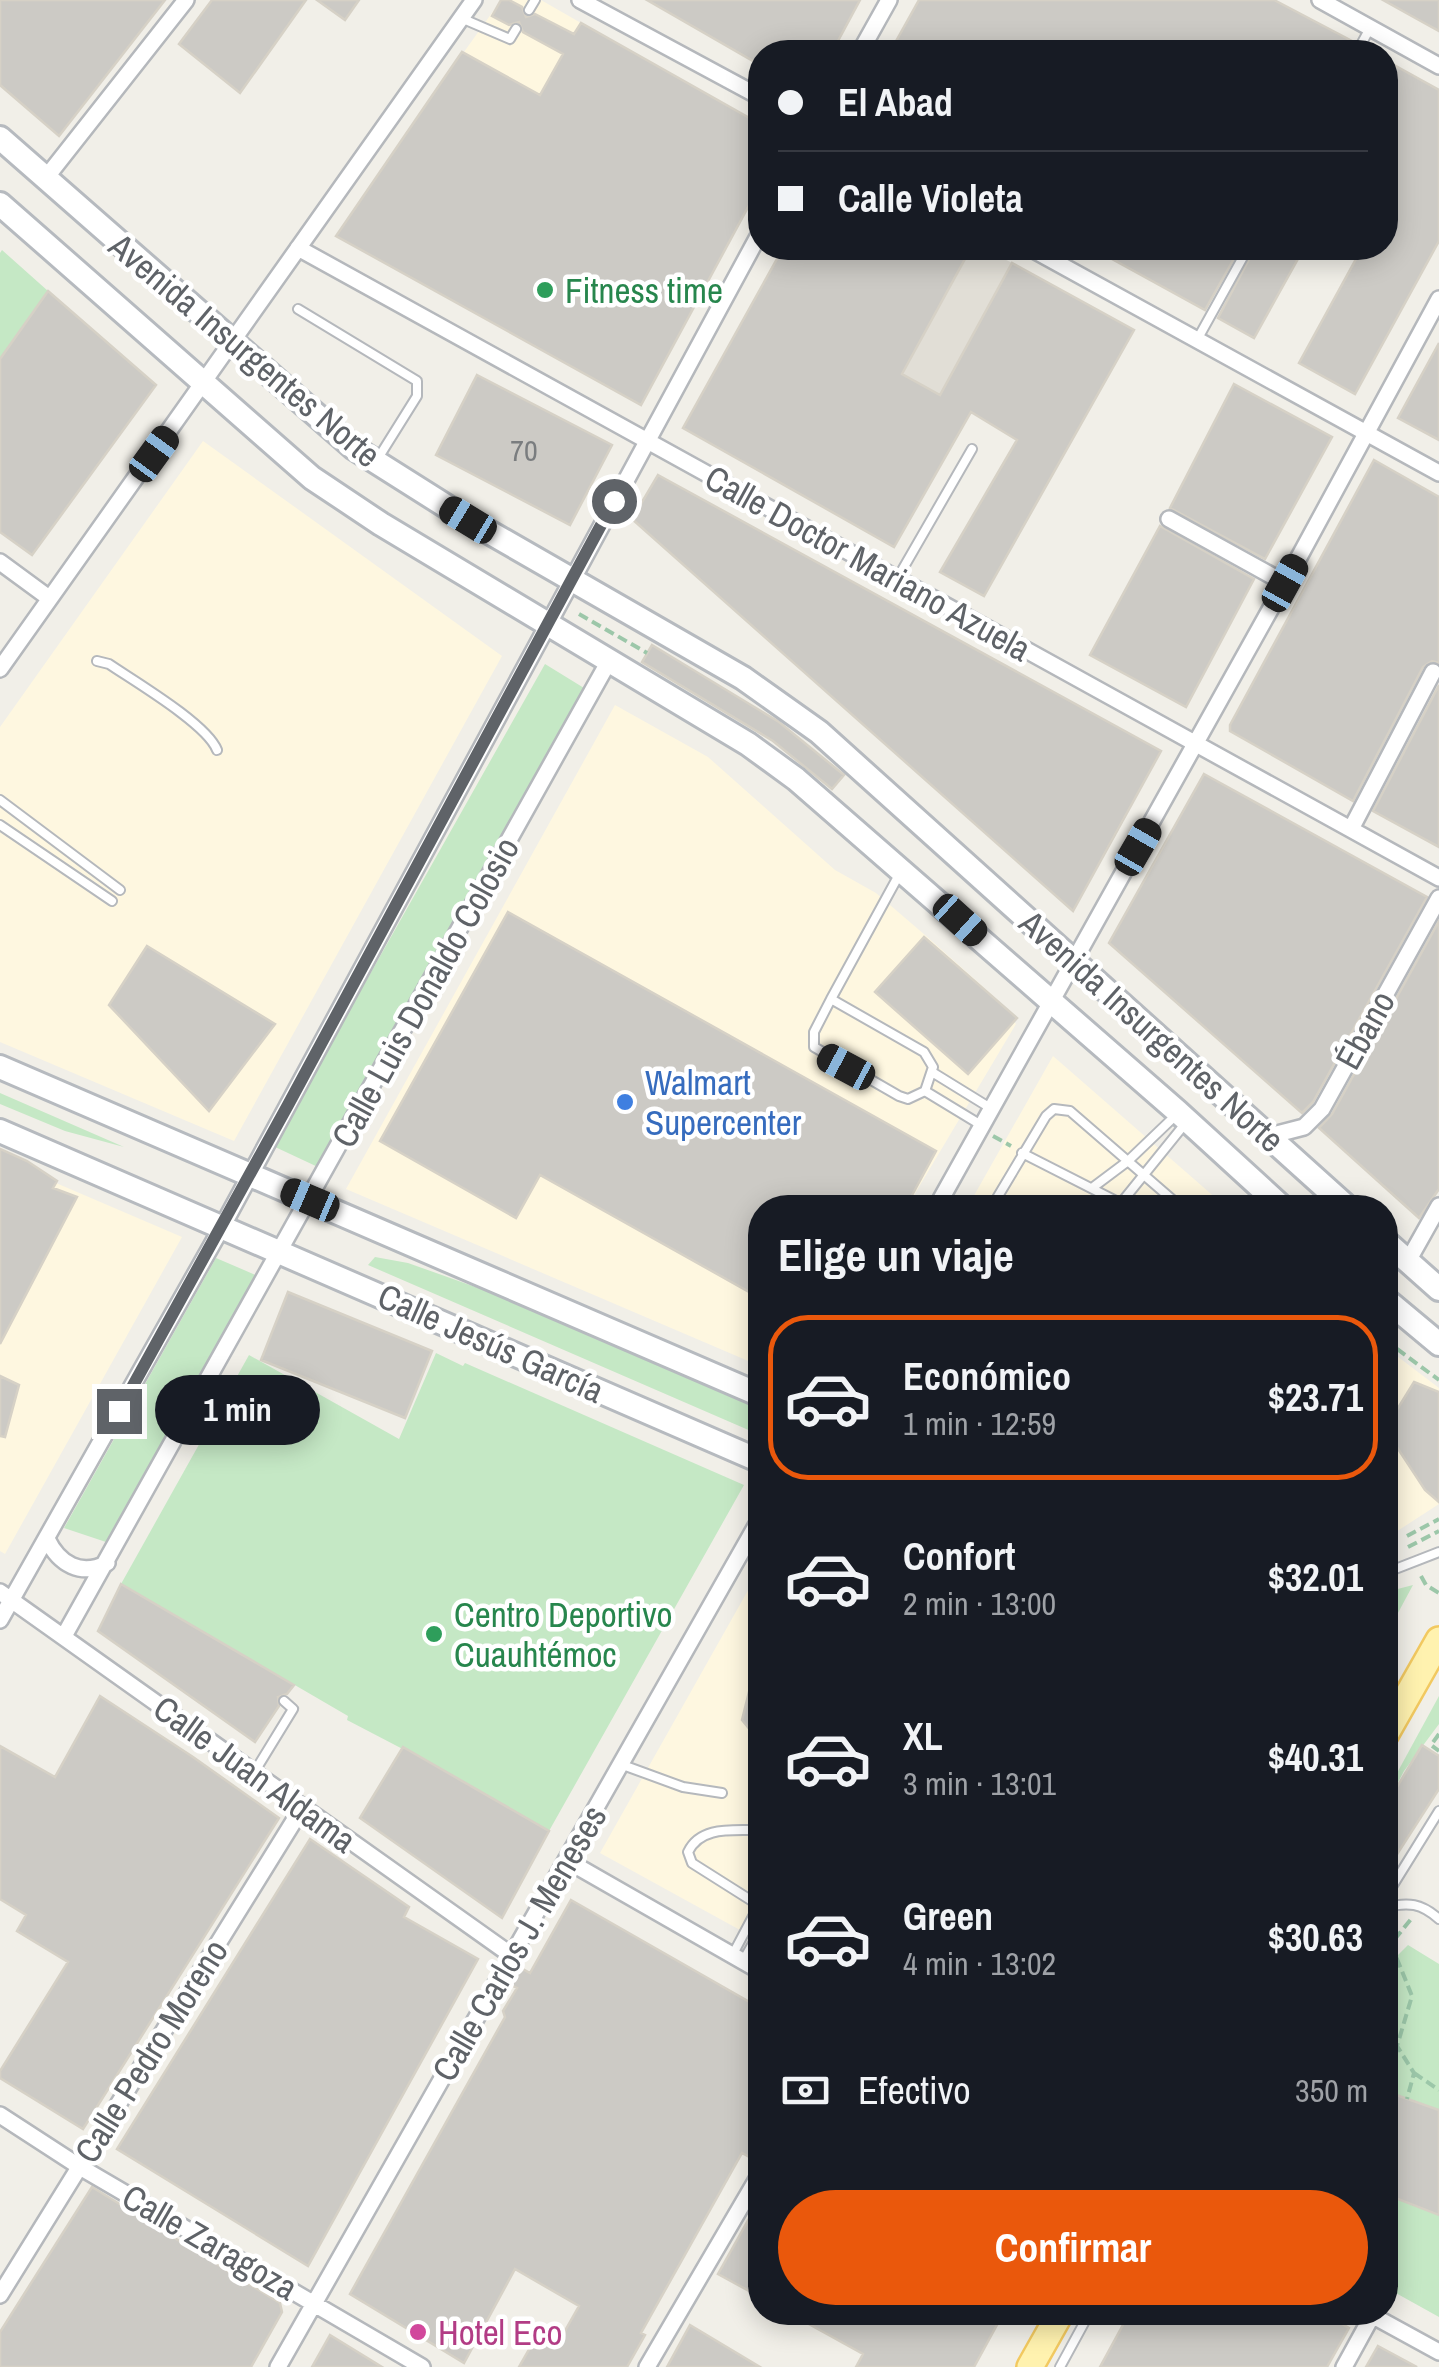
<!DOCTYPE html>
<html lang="es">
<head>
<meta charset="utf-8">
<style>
  :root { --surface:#171b24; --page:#242831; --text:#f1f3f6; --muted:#9ea1a6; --line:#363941; --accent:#ea580c }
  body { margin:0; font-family:"Archivo Narrow",sans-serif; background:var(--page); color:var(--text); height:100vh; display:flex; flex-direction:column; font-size:38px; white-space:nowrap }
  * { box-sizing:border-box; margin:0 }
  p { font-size:32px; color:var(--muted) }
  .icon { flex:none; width:55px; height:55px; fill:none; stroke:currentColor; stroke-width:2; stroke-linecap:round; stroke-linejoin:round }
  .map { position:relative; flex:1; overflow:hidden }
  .drawer { position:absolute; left:748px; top:1195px; width:650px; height:1130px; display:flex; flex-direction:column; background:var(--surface); border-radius:40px; box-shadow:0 5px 25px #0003 }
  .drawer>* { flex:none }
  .top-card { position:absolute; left:748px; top:40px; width:650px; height:220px; border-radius:40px; box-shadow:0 5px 25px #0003; display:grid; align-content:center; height:220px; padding:0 30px; background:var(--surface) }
  .end { position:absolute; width:45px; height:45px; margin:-22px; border:12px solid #5f6368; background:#fff; box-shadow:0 0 0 5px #fff }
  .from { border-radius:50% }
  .bubble { position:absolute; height:70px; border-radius:35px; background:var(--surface); box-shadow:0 5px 25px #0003; font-size:32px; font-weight:700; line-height:70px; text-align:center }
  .car { position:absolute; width:30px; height:60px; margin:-30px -15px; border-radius:12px; box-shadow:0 0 8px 2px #0007; background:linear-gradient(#222 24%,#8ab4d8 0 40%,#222 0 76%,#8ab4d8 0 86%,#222 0) }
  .top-card b { display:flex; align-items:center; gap:35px; height:95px; font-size:38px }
  .top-card b+b { border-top:2px solid var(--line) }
  .top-card i { width:25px; height:25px; background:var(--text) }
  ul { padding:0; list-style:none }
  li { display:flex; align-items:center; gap:30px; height:165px; margin:0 20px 15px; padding:0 10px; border:5px solid transparent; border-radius:40px }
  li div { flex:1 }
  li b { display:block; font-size:38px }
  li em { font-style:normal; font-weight:700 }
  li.current { border-color:var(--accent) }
  li>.icon { width:90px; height:90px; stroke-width:1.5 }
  h2 { padding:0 30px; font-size:45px; line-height:120px }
  .pay { display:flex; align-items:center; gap:25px; height:110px; padding:0 30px; font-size:38px }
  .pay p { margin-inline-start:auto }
  .cta { display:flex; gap:20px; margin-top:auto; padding:20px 30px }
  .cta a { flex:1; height:115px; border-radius:60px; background:var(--accent); color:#fff; font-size:40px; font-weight:700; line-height:115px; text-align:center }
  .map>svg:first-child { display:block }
  .commercial { fill:#fef7e0 }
  .education { fill:#e1ded6 }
  .green { fill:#c5e8c5 }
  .building { fill:#cccac5; stroke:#d6d1c6; stroke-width:2.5 }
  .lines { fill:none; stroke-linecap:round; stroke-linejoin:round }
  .lane-casing { stroke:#b5b8bc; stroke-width:12 }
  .street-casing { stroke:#b5b8bc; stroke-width:20 }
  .secondary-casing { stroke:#b6babf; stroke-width:28 }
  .primary-casing { stroke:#f2c960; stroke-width:30 }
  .path { stroke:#9cc7a9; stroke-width:4; stroke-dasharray:10 5; stroke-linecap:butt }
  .lane { stroke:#fff; stroke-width:8 }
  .street { stroke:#fff; stroke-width:15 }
  .secondary { stroke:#fff; stroke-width:22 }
  .primary { stroke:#fff2af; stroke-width:25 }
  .route { stroke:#5f6368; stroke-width:12 }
  .leisure-dot { fill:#2e9e5b; stroke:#fff; stroke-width:4 }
  .shop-dot { fill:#3f7fe0; stroke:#fff; stroke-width:4 }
  .hotel-dot { fill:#d1479c; stroke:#fff; stroke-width:4 }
  .labels { text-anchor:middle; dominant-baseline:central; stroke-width:9; stroke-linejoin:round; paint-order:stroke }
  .number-label { font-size:30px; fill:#7a7d7f }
  .leisure-label { font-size:35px; fill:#27864d; stroke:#fff; text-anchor:start }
  .street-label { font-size:35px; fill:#5f6368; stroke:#fff }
  .shop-label { font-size:35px; fill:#366cbe; stroke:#fff; text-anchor:start }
  .hotel-label { font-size:35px; fill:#b23c85; stroke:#fff; text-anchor:start }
</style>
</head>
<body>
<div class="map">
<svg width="1439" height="2367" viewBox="0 0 1439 2367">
  <rect width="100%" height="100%" fill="#f1efe8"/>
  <path class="commercial" d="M 501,0 L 541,0 L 581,23 L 540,95 L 464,52 Z
    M 203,441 L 502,656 L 234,1141 L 0,1042 L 0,727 Z
    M 615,705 L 708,757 L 835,870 L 876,893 L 925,935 L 998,1000 L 1016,1024 L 907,1207 L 760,1208 L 760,1366 L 346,1189 Z
    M 1053,1056 L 1226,1207 L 967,1208 Z
    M 0,1159 L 182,1237 L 5,1554 L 0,1551 Z
    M 1385,1347 L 1439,1388 L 1439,1504 L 1385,1539 Z
    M 760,1569 L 760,1941 L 600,1853 Z"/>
  <path class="education" d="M 971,248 L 984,248 L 1012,263 L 940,395 L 902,374 Z"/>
  <path class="green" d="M 2,250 L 48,291 L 0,359 L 0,253 Z
    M 545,664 L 584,688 L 320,1168 L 273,1146 Z
    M 0,1093 L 124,1147 L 65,1131 L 0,1104 Z
    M 375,1257 L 408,1263 L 484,1290 L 760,1409 L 760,1435 L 368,1265 Z
    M 216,1258 L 258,1276 L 106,1542 L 64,1528 Z
    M 436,1353 L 463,1366 L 465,1363 L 744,1485 L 549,1831 L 441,1769 L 347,1720 L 348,1716 L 121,1584 L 249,1355 L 399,1439 Z
    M 1413,1585 L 1385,1637 L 1385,1619 L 1390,1609 L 1385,1605 L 1390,1591 Z
    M 1439,1696 L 1439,1724 L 1404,1771 L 1385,1807 L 1385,1795 Z
    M 1408,1945 L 1439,1964 L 1439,2110 L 1385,2091 L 1385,1968 Z
    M 1385,2194 L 1439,2215 L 1439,2317 L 1385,2287 Z"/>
  <path class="building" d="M 0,0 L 165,0 L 59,136 L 0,85 Z
    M 212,0 L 306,0 L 240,93 L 179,44 Z
    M 317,0 L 359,0 L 345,20 Z
    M 501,0 L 509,0 L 522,7 L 526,17 L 535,14 L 574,34 L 581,23 L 760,124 L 760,185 L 641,405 L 336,236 L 462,52 L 540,95 L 563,54 L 523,32 L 519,22 L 509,25 L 492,16 Z
    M 647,0 L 860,0 L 832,52 L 760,52 L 760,65 Z
    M 919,0 L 1274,0 L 1354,42 L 1350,52 L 890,52 Z
    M 1383,0 L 1439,0 L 1439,31 L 1417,19 Z
    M 1385,60 L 1439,90 L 1439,241 L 1355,394 L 1299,363 L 1362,248 L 1385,248 Z
    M 783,248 L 971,248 L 902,374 L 940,395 L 1012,263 L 1134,330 L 984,596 L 940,572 L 1017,440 L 971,412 L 894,547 L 683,428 Z
    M 1092,248 L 1240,248 L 1205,310 Z
    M 1255,248 L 1304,248 L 1254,338 L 1218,318 Z
    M 48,291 L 156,385 L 32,555 L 0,532 L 0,359 Z
    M 1439,343 L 1439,440 L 1398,418 Z
    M 477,375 L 612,445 L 570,525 L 436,455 Z
    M 1234,384 L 1332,437 L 1265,559 L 1170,508 Z
    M 1374,460 L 1439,497 L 1439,663 L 1432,661 L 1423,667 L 1353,801 L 1230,731 L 1230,725 Z
    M 658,475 L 1161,751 L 1073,911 L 632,519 Z
    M 1160,526 L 1254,579 L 1186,707 L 1090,655 Z
    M 652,645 L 779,722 L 844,775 L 832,789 L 773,741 L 642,662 Z
    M 1439,685 L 1439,847 L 1373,811 Z
    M 1204,774 L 1427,897 L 1313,1102 L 1302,1113 L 1109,943 Z
    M 508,912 L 936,1151 L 905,1208 L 760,1208 L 760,1298 L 540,1175 L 516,1218 L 380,1141 Z
    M 1439,921 L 1439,1189 L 1419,1218 L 1319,1128 L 1332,1114 Z
    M 924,937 L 1017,1018 L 968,1074 L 875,992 Z
    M 147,946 L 275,1024 L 209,1111 L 109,1005 Z
    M 0,1149 L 27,1161 L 57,1181 L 53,1188 L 77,1197 L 0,1344 Z
    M 288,1292 L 432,1351 L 405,1418 L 261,1360 Z
    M 0,1376 L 19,1385 L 5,1437 L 0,1436 Z
    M 1414,1382 L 1439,1392 L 1439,1502 L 1425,1490 L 1385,1429 Z
    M 121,1584 L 294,1685 L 287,1694 L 278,1697 L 279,1706 L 255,1742 L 98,1631 Z
    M 754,1672 L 760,1673 L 760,1742 L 742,1720 Z
    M 100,1696 L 193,1757 L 279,1818 L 83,2129 L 0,2078 L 0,2071 L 68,1962 L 17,1931 L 26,1915 L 0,1899 L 0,1746 L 55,1777 Z
    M 1422,1745 L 1439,1756 L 1439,1789 L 1385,1873 L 1385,1807 Z
    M 403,1747 L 549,1831 L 502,1918 L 360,1818 Z
    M 310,1839 L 409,1907 L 404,1917 L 478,1959 L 308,2266 L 117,2149 Z
    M 571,1900 L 760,2008 L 760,2163 L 742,2153 L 641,2333 L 645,2335 L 627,2367 L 519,2367 L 539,2332 L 558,2343 L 579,2306 L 515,2269 L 464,2363 L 350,2294 L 505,2017 L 503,2011 L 517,1988 L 509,1984 L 519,1967 L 530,1973 Z
    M 1385,2091 L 1439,2110 L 1439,2215 L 1385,2194 Z
    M 92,2187 L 280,2303 L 282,2312 L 251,2367 L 0,2367 L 0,2332 Z
    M 760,2199 L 760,2297 L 718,2274 Z
    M 787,2312 L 1004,2312 L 974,2367 L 856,2367 L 863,2354 Z
    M 1130,2312 L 1321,2312 L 1349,2328 L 1327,2367 L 1100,2367 Z
    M 690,2325 L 760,2367 L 667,2367 Z
    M 330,2335 L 382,2367 L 312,2367 Z
    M 1378,2346 L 1417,2367 L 1366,2367 Z"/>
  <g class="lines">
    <g class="lane-casing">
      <path id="lane" d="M 529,10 L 535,0
        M 461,18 L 510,39 L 516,29
        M 1357,52 L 1370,28
        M 298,309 L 417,381 L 417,396 L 377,460
        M 1197,340 L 1248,248
        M 897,579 L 972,449
        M 97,661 L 109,664 C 134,681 207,724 217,750
        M 0,800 L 120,890
        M 0,825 L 112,901
        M 831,999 L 924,1052 L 933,1067 L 925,1091 L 908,1099 L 899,1096 L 814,1047 L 814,1032 Z
        M 831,999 L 900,873
        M 932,1072 L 992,1109
        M 925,1091 L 981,1125
        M 1022,1153 L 1130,1208
        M 1092,1188 L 1128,1161 L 1175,1116
        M 1121,1203 L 1184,1125
        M 991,1208 L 1046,1116 L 1054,1109 L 1070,1111 L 1182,1208
        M 1385,1573 L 1439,1552
        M 620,1764 L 683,1787 L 722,1793
        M 255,1771 L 293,1709 L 284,1701
        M 760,1830 C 734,1831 701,1825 688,1852 L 692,1863 L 760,1906
        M 1385,1898 L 1439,1811
        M 1385,1907 C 1409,1902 1421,1903 1439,1919
        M 733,1954 L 759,1905
        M 743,1961 L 760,1931
        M 1060,2367 L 1090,2312"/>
    </g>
    <g class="street-casing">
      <path id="street" d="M 580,0 L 760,97
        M 1320,0 L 1439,66
        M 860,52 L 889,0
        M 45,179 L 186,0
        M 298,248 L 1439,878
        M 1030,248 L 1439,473
        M 1169,519 L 1285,583
        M 0,562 L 49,598
        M 0,669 L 474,0
        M 1351,829 L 1433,672
        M 1269,1136 L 1304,1127 L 1322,1109 L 1439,898
        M 936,1208 L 1285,583 L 1439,299
        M 1408,1261 L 1439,1206
        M 47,1539 C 59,1564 81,1577 107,1563
        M 0,1592 L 511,1955
        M 0,1620 L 222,1227 L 760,233
        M 64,1636 L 609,661
        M 566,1860 L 760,1971
        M 0,2115 L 80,2167 L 422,2367
        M 0,2295 L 302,1808
        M 1366,2312 L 1439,2352
        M 278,2367 L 760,1519
        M 647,2367 L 760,2174
        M 1344,2367 L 1372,2316"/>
    </g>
    <g class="secondary-casing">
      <path id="secondary" d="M 0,138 L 354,448 L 468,520 L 743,678 L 819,732 L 1348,1208
        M 0,204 L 312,478 L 381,524 L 748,744 L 796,779 L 1178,1112 L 1283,1208
        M 0,1067 L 760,1395
        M 0,1131 L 760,1461
        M 1385,1241 L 1439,1289
        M 1385,1299 L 1439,1344"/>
    </g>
    <g class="primary-casing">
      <path id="primary" d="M 1385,1735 L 1439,1640
        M 1030,2367 L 1061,2312"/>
    </g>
    <path class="path" d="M 579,614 L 647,653
      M 993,1136 L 1011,1146
      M 1385,1340 L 1439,1380
      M 1407,1536 L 1439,1519
      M 1408,1547 L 1439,1531
      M 1421,1576 L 1426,1585 L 1439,1593
      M 1439,1734 L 1431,1745 L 1439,1751
      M 1391,1944 L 1412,1996 L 1397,2046 L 1414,2073 L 1407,2099
      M 1385,1951 L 1412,1918
      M 1414,2073 L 1439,2090"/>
    <use href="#lane" class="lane"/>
    <use href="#street" class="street"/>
    <use href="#secondary" class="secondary"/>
    <use href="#primary" class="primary"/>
  </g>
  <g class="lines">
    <path class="route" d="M 119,1411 L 288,1105 L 614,501"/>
  </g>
  <g class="leisure-dot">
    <circle cx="545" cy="290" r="10"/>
    <circle cx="434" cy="1634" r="10"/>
  </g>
  <circle class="shop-dot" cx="625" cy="1102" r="10"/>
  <circle class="hotel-dot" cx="418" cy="2332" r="10"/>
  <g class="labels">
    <g class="number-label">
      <text x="524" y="450">70</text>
    </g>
    <g class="leisure-label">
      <text x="565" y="290">Fitness time</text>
      <text x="454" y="1614">Centro Deportivo<tspan x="454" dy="40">Cuauhtémoc</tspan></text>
    </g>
    <g class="street-label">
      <text transform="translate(245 350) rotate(40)">Avenida Insurgentes Norte</text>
      <text transform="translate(868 563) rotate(29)">Calle Doctor Mariano Azuela</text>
      <text transform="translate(425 992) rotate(-61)">Calle Luis Donaldo Colosio</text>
      <text transform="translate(1365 1030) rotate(-61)">Ébano</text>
      <text transform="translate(1152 1031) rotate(42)">Avenida Insurgentes Norte</text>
      <text transform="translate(491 1343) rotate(24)">Calle Jesús García</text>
      <text transform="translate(255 1774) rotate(36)">Calle Juan Aldama</text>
      <text transform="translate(519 1943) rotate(-60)">Calle Carlos J. Meneses</text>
      <text transform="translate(151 2051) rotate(-58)">Calle Pedro Moreno</text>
      <text transform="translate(210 2242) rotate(30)">Calle Zaragoza</text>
    </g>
    <g class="shop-label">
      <text x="645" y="1082">Walmart<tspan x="645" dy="40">Supercenter</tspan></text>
    </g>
    <g class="hotel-label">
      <text x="438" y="2332">Hotel Eco</text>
    </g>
  </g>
</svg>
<i class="end from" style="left:614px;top:501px"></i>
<i class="end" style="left:119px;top:1411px"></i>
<div class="bubble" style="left:155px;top:1375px;width:165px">1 min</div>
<i class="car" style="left:154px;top:454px;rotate:36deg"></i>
<i class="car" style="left:468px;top:520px;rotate:301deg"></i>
<i class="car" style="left:1285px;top:583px;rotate:29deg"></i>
<i class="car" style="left:1138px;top:847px;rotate:30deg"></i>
<i class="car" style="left:960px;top:920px;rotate:132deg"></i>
<i class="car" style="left:846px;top:1067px;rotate:298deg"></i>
<i class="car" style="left:310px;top:1200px;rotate:293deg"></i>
<div class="top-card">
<b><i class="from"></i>El Abad</b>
<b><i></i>Calle Violeta</b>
</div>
<section class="drawer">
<h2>Elige un viaje</h2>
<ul>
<li class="current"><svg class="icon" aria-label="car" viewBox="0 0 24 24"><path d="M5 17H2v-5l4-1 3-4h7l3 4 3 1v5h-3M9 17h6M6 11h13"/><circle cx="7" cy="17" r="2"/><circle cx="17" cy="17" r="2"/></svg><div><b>Económico</b><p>1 min · 12:59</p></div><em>$23.71</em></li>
<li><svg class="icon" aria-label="car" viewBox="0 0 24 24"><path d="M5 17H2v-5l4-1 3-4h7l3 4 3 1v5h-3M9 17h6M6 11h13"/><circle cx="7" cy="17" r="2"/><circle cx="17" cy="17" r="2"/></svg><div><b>Confort</b><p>2 min · 13:00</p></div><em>$32.01</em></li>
<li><svg class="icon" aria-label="car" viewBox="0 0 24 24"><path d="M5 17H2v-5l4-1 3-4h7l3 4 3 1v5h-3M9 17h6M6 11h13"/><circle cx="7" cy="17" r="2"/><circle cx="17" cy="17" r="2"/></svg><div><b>XL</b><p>3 min · 13:01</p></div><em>$40.31</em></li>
<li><svg class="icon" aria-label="car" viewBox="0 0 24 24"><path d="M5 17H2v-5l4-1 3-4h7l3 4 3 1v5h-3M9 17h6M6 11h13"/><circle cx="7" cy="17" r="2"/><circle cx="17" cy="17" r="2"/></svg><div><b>Green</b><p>4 min · 13:02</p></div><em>$30.63</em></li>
</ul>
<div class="pay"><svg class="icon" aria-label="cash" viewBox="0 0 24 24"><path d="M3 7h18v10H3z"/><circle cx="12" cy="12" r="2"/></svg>Efectivo<p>350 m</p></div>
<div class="cta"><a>Confirmar</a></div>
</section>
</div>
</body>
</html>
